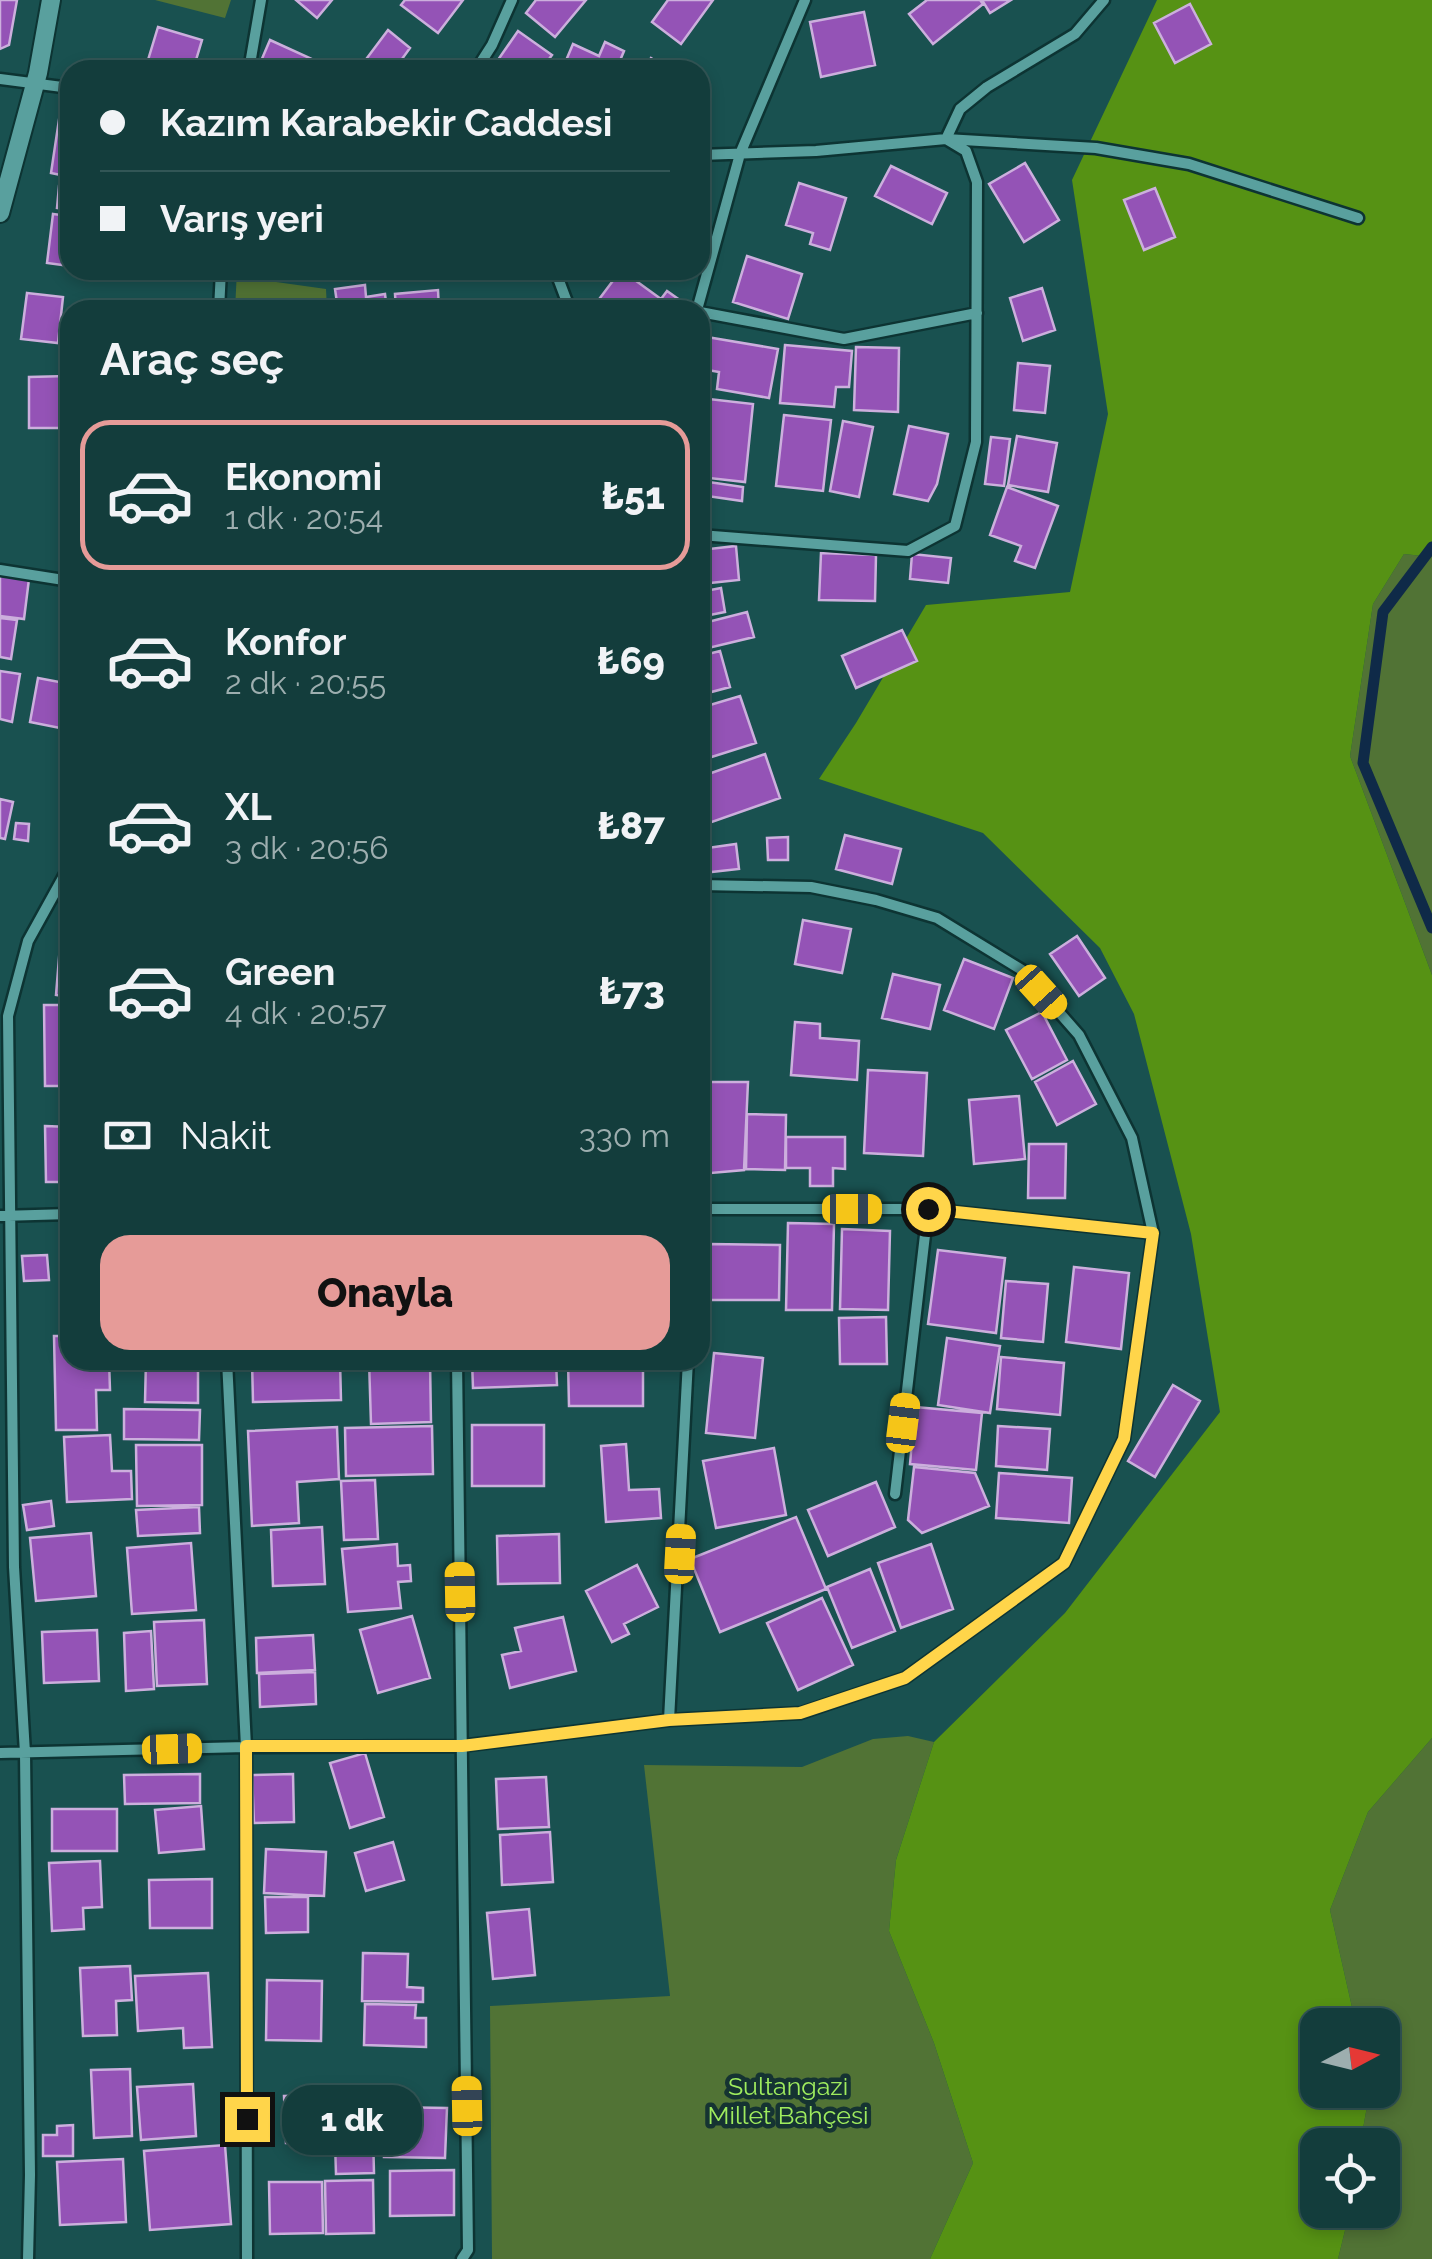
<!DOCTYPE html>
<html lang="tr">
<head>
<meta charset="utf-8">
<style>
  :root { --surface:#133d3c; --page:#1c4443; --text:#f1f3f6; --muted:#9daeaf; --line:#325656; --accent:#e69b98 }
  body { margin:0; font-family:Raleway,sans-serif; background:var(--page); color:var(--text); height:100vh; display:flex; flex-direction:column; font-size:38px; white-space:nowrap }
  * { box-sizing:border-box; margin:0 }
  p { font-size:32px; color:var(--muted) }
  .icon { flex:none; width:55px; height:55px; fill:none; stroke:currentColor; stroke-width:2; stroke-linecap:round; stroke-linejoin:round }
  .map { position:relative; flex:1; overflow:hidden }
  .panel { position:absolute; left:60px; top:300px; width:650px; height:1070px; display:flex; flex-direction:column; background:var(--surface); border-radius:30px; box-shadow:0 5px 15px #0003,0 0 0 2px var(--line) }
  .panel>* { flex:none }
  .banner { position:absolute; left:60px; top:60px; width:650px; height:220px; border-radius:30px; box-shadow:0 5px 15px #0003,0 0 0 2px var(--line); display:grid; align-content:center; height:220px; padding:0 40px; background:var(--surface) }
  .needle { width:65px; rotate:83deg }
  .controls { position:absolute; left:1300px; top:2008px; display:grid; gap:20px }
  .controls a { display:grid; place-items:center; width:100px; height:100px; border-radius:20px; background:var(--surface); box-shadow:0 5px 15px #0003,0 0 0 2px var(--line); font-size:50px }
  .end { position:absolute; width:45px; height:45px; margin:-22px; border:12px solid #ffd54a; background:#111; box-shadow:0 0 0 5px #111 }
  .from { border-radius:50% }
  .bubble { position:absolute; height:70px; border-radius:30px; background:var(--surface); box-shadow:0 5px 15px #0003,0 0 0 2px var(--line); font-size:32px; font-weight:800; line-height:70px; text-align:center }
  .car { position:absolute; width:30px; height:60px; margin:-30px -15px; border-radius:12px; box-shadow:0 0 8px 2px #0007; background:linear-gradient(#f5c518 24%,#345 0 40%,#f5c518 0 76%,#345 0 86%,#f5c518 0) }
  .banner b { display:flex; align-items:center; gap:35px; height:95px; font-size:38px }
  .banner b+b { border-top:2px solid var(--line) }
  .banner i { width:25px; height:25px; background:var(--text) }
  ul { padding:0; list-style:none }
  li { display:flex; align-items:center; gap:30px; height:150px; margin:0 20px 15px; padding:0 20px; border:5px solid transparent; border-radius:30px }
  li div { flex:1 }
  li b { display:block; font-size:38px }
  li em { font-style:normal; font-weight:800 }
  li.current { border-color:var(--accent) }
  li>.icon { width:90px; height:90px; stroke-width:1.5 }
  h2 { padding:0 40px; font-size:45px; line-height:120px }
  .pay { display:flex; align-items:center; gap:25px; height:110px; padding:0 40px; font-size:38px }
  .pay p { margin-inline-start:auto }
  .primary-button { display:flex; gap:20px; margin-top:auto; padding:20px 40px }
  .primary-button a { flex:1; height:115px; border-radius:30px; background:var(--accent); color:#111; font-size:40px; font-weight:800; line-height:115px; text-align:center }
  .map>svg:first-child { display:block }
  .green { fill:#517335 }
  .forest { fill:#569214 }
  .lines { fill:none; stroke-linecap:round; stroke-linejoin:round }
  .stream { stroke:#0f2a48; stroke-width:11 }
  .building { fill:#9453b6; stroke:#ccafdd; stroke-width:2.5 }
  .minor-casing { stroke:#0d3433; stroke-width:15 }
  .tertiary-casing { stroke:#0d3433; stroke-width:22 }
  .minor { stroke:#59a09e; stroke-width:10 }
  .tertiary { stroke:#59a09e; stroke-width:18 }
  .route { stroke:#ffd54a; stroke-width:12 }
  .labels { text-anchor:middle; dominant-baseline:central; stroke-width:9; stroke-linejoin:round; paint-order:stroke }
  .park-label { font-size:25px; fill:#9fec5e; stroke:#153332 }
</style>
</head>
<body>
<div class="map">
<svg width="1432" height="2259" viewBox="0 0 1432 2259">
  <rect width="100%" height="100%" fill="#195150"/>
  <path class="green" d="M 155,0 L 231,0 L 225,18 Z
    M 237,270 L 269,270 L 269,281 L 326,289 L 327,310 L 235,310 Z
    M 1404,554 L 1432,557 L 1432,975 L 1350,756 L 1373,604 Z
    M 908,1736 L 934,1742 L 896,1860 L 889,1931 L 934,2043 L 973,2163 L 930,2259 L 492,2259 L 490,2006 L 670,1996 L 644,1765 L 802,1767 L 873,1739 Z
    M 1432,1738 L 1432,2259 L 1338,2259 L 1350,2210 L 1382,2210 L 1382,2145 L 1360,2145 L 1370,2090 L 1382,2090 L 1382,2025 L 1356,2025 L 1330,1910 L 1368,1812 Z"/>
  <path class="forest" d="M 1157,0 L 1432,0 L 1432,557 L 1404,554 L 1373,604 L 1350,756 L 1432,975 L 1432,1738 L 1368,1812 L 1330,1910 L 1356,2025 L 1318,2025 L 1318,2090 L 1370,2090 L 1360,2145 L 1318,2145 L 1318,2210 L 1350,2210 L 1338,2259 L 930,2259 L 973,2163 L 934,2043 L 889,1931 L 896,1860 L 934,1742 L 1065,1613 L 1220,1412 L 1191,1234 L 1134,1014 L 1100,948 L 983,833 L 819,779 L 856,723 L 926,605 L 1070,592 L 1108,414 L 1072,180 Z"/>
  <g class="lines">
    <path class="stream" d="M 1432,547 L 1383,612 L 1363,763 L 1432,928"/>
  </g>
  <path class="building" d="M 0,0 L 17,0 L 9,45 L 0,49 Z
    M 296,0 L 332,0 L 317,18 Z
    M 405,0 L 463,0 L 438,33 L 401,5 Z
    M 536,0 L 586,0 L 555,37 L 526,13 Z
    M 668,0 L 713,0 L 681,44 L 652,22 Z
    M 927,0 L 980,0 L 983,4 L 933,44 L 909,14 Z
    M 982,0 L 1011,0 L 990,13 Z
    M 1190,4 L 1211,44 L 1175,63 L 1154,23 Z
    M 864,12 L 875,65 L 821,77 L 810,22 Z
    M 158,27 L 202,40 L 193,70 L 145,70 Z
    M 388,30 L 410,48 L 394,70 L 358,70 Z
    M 518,31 L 552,55 L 541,70 L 491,70 Z
    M 270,40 L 312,59 L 307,70 L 258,68 Z
    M 605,42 L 624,51 L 616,70 L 562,70 L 573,44 L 599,56 Z
    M 651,58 L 671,70 L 644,70 Z
    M 60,113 L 70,114 L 70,177 L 51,173 Z
    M 1025,163 L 1059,220 L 1024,242 L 989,184 Z
    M 891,166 L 947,193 L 932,224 L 875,196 Z
    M 799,183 L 846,198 L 830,250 L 810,244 L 813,233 L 786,225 Z
    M 59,186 L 70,187 L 70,210 L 57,208 Z
    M 1155,188 L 1175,237 L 1144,250 L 1124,200 Z
    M 53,214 L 70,216 L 70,266 L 47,263 Z
    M 747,256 L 802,274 L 788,319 L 733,302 Z
    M 114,270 L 152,270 L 151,275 Z
    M 289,270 L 338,270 L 338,277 L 289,276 Z
    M 621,270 L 661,299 L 667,291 L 684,303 L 678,310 L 591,310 Z
    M 365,285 L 366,297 L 385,294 L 387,310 L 338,310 L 335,289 Z
    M 1042,288 L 1055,330 L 1023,341 L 1010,298 Z
    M 438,290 L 439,310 L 396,310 L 395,294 Z
    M 27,293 L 63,297 L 58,343 L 21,339 Z
    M 707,337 L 778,349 L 769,398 L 717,389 L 719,372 L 702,369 Z
    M 785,345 L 852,351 L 849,387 L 836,387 L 834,407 L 780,403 Z
    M 856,347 L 899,348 L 898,412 L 854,410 Z
    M 1018,363 L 1050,366 L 1045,413 L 1014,410 Z
    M 67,376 L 67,428 L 29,428 L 29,377 Z
    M 700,398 L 753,404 L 745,482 L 700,477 L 703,434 L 700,434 Z
    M 784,415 L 831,420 L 823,491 L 776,486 Z
    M 843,421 L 873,427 L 859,497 L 830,491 Z
    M 909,426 L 948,434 L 937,484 L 928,501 L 894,494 Z
    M 1017,436 L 1057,443 L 1048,492 L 1008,485 Z
    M 991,437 L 1010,439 L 1004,486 L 985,484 Z
    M 702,481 L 743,487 L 742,501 L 700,495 Z
    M 1007,487 L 1058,506 L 1035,568 L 1015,561 L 1021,546 L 990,535 Z
    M 736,546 L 739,580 L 700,584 L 700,550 Z
    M 821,553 L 876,555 L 875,601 L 819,600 Z
    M 912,554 L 951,558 L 948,583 L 910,579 Z
    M 0,575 L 29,579 L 24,619 L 0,616 Z
    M 721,588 L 725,612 L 700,617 L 700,592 Z
    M 66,590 L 70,590 L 70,634 L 61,633 Z
    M 747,612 L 754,637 L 700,650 L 700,624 Z
    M 0,618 L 17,620 L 11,659 L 0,657 Z
    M 902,630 L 917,661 L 856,688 L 842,656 Z
    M 720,651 L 730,687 L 700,695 L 700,656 Z
    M 0,671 L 20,674 L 12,722 L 0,719 Z
    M 38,678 L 70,684 L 70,730 L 30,722 Z
    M 740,696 L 756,743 L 702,760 L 700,708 Z
    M 765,754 L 780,798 L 709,823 L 700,798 L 700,777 Z
    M 0,799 L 13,802 L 5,839 L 0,838 Z
    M 16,823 L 29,824 L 28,841 L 14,839 Z
    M 845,835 L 901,849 L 892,884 L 836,869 Z
    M 788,837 L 788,860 L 768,860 L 767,838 Z
    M 736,844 L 739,869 L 702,873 L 700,849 Z
    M 63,909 L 70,910 L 70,997 L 56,995 Z
    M 803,920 L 851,929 L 842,973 L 795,964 Z
    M 1077,936 L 1105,978 L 1079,996 L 1050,954 Z
    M 964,959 L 1013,978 L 994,1029 L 944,1010 Z
    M 893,974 L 940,985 L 930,1029 L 882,1018 Z
    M 44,1005 L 70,1005 L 70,1086 L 45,1086 Z
    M 1042,1012 L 1067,1060 L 1032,1079 L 1006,1030 Z
    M 795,1022 L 820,1024 L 820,1038 L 859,1041 L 857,1080 L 791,1075 Z
    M 1073,1061 L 1096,1104 L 1057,1125 L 1035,1082 Z
    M 868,1070 L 927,1073 L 923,1156 L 864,1153 Z
    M 700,1082 L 748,1082 L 744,1170 L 700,1174 Z
    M 1019,1096 L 1025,1159 L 974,1164 L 969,1100 Z
    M 747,1114 L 786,1115 L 785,1170 L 746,1169 Z
    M 45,1126 L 70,1127 L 70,1182 L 46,1182 Z
    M 786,1137 L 845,1137 L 845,1169 L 833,1168 L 833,1186 L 810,1186 L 810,1168 L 786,1168 Z
    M 1029,1144 L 1066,1144 L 1065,1198 L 1028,1198 Z
    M 788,1223 L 834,1224 L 832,1310 L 786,1310 Z
    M 842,1229 L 890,1231 L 888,1310 L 840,1309 Z
    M 709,1244 L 780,1245 L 779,1300 L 709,1300 Z
    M 938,1250 L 1005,1258 L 996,1333 L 928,1324 Z
    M 47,1255 L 49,1280 L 24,1281 L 22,1256 Z
    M 1074,1267 L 1129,1273 L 1121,1349 L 1066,1342 Z
    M 62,1268 L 70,1268 L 70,1332 L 62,1332 Z
    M 1006,1281 L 1048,1284 L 1043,1342 L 1001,1338 Z
    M 886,1317 L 887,1364 L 840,1364 L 839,1318 Z
    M 54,1336 L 70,1336 L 70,1360 L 109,1360 L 110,1390 L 96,1390 L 97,1430 L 56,1430 Z
    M 947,1338 L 1000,1346 L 990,1413 L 938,1405 Z
    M 714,1353 L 763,1358 L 755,1438 L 706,1433 Z
    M 1001,1357 L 1064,1363 L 1060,1415 L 997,1409 Z
    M 146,1360 L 198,1360 L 198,1403 L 145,1402 Z
    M 252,1360 L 340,1360 L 341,1400 L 253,1402 Z
    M 369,1360 L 430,1360 L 431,1422 L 371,1424 Z
    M 472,1360 L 556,1360 L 557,1385 L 473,1388 Z
    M 568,1360 L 643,1360 L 643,1406 L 569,1406 Z
    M 1173,1385 L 1200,1401 L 1155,1477 L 1128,1461 Z
    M 915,1407 L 982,1413 L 976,1470 L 910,1464 Z
    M 124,1409 L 200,1410 L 199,1440 L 124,1439 Z
    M 472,1425 L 544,1425 L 544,1486 L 472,1486 Z
    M 432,1426 L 433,1474 L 346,1476 L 345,1428 Z
    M 998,1426 L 1050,1429 L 1047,1470 L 996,1466 Z
    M 337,1427 L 339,1479 L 297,1482 L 299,1523 L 252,1526 L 248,1431 Z
    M 110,1435 L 112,1471 L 131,1471 L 132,1499 L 67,1502 L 64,1437 Z
    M 626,1444 L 629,1490 L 659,1489 L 661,1518 L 606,1522 L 601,1446 Z
    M 136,1445 L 202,1445 L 202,1505 L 137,1506 Z
    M 774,1448 L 786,1515 L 716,1528 L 703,1461 Z
    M 914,1467 L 975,1473 L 989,1506 L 922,1533 L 908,1520 Z
    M 999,1473 L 1072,1478 L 1069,1523 L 996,1518 Z
    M 375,1480 L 378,1539 L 344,1540 L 341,1481 Z
    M 876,1482 L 895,1527 L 828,1556 L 808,1510 Z
    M 51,1501 L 54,1526 L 27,1530 L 23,1505 Z
    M 199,1507 L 200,1533 L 138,1536 L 136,1510 Z
    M 796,1517 L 826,1589 L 720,1632 L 690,1559 Z
    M 322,1527 L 325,1584 L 273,1586 L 271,1530 Z
    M 91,1533 L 96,1596 L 36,1601 L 30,1538 Z
    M 559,1534 L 560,1583 L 498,1584 L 497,1536 Z
    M 191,1543 L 196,1610 L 132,1614 L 127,1548 Z
    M 397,1544 L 398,1566 L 410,1565 L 411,1581 L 398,1582 L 401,1608 L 348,1612 L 342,1549 Z
    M 931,1544 L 953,1609 L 901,1628 L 878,1563 Z
    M 637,1565 L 658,1607 L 624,1624 L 629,1634 L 612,1642 L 586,1591 Z
    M 870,1569 L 895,1631 L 852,1648 L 827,1587 Z
    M 822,1598 L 853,1665 L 798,1690 L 767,1623 Z
    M 412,1616 L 430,1678 L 378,1693 L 360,1630 Z
    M 563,1617 L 576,1671 L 510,1688 L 502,1655 L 521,1651 L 515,1628 Z
    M 204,1620 L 207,1684 L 157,1686 L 154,1622 Z
    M 97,1630 L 99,1681 L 44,1683 L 42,1632 Z
    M 151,1631 L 154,1689 L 126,1691 L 124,1633 Z
    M 313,1635 L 315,1670 L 257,1673 L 256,1638 Z
    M 315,1672 L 316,1704 L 260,1707 L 259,1674 Z
    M 365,1753 L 384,1817 L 350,1828 L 330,1763 Z
    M 200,1774 L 200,1803 L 125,1804 L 124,1775 Z
    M 293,1774 L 294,1822 L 254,1823 L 252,1775 Z
    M 546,1777 L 549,1827 L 498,1829 L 496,1779 Z
    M 201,1806 L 204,1849 L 159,1853 L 155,1810 Z
    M 52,1809 L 117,1809 L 117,1851 L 52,1851 Z
    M 550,1832 L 553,1882 L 502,1885 L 500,1835 Z
    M 393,1842 L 404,1880 L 366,1891 L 355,1853 Z
    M 266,1849 L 326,1852 L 324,1896 L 264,1893 Z
    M 100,1861 L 102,1907 L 83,1908 L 84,1929 L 52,1931 L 49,1863 Z
    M 212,1879 L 212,1928 L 150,1928 L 149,1880 Z
    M 265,1897 L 308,1897 L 308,1932 L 266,1933 Z
    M 529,1909 L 535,1975 L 493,1979 L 487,1913 Z
    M 363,1953 L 408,1954 L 407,1987 L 423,1988 L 423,2002 L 362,2001 Z
    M 130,1966 L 132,2000 L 116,2001 L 117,2035 L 83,2036 L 80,1968 Z
    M 208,1973 L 212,2047 L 184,2048 L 183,2028 L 138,2031 L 135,1976 Z
    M 267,1980 L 322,1981 L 321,2041 L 266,2040 Z
    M 365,2004 L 416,2005 L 415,2018 L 426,2018 L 426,2047 L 364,2045 Z
    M 130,2069 L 132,2136 L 94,2138 L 91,2070 Z
    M 193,2084 L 196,2136 L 141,2140 L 137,2087 Z
    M 372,2094 L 374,2173 L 336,2174 L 335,2142 L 286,2143 L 284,2096 Z
    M 385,2107 L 447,2108 L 445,2158 L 384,2157 Z
    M 73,2125 L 73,2156 L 43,2156 L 43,2135 L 57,2135 L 57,2126 Z
    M 225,2145 L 231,2224 L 150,2230 L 144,2151 Z
    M 123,2159 L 126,2222 L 60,2225 L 57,2162 Z
    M 454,2170 L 454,2215 L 390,2216 L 390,2171 Z
    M 373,2180 L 374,2233 L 326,2234 L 325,2181 Z
    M 269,2182 L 322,2182 L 323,2233 L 270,2234 Z"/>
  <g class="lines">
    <g class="minor-casing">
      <path id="minor" d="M 1104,0 L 1075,34 L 987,87 L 960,109 L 946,139 L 1096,148 L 1189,164 L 1358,218
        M 249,70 L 261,0
        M 476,70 L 492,45 L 512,0
        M 0,79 L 70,88
        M 700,155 L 816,151 L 946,139 L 966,151 L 977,182 L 976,442 L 955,526 L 908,551 L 700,535
        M 555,270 L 570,310
        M 219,310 L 221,270
        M 697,310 L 740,154 L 805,0
        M 700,312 L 844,339 L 977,313
        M 0,570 L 70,581
        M 700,1209 L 928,1209 L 1153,1233
        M 0,1216 L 70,1214
        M 227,1360 L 246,1747 L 247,2259
        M 457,1360 L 468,2250 L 462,2259
        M 895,1494 L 928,1209
        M 669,1720 L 688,1360
        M 0,1753 L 246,1747 L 461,1746 L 669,1720 L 801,1713 L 905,1678 L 1064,1563 L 1124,1439 L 1153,1233 L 1132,1138 L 1079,1035 L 1022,970 L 937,918 L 876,900 L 811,887 L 700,885
        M 28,2259 L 30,2175 L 25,1753 L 14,1567 L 8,1016 L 28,941 L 70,865"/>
    </g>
    <g class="tertiary-casing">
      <path id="tertiary" d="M 0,213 L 38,73 L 51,0"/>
    </g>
    <use href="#minor" class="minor"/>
    <use href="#tertiary" class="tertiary"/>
  </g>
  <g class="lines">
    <path class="route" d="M 247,2119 L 246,1746 L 462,1746 L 669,1720 L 800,1713 L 905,1678 L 1064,1563 L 1124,1439 L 1153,1233 L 928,1209"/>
  </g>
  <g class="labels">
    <g class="park-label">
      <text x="788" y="2086">Sultangazi<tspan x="788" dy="29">Millet Bahçesi</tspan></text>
    </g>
  </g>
</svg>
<div class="controls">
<a><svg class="needle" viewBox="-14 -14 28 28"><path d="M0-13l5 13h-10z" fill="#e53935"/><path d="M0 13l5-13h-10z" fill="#9daeaf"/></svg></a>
<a><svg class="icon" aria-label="locate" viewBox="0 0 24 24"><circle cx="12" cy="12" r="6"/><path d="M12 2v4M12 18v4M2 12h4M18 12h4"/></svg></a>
</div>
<i class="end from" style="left:928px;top:1209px"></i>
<i class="end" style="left:247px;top:2119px"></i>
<div class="bubble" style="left:282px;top:2085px;width:140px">1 dk</div>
<i class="car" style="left:1041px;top:992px;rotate:138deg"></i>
<i class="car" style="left:852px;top:1209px;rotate:90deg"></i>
<i class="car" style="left:903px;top:1423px;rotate:7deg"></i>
<i class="car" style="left:680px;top:1554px;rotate:3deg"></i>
<i class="car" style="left:460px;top:1592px;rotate:359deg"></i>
<i class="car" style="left:172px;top:1749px;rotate:88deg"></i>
<i class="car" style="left:467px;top:2106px;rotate:359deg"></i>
<div class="banner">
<b><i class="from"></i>Kazım Karabekir Caddesi</b>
<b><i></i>Varış yeri</b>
</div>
<section class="panel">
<h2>Araç seç</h2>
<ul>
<li class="current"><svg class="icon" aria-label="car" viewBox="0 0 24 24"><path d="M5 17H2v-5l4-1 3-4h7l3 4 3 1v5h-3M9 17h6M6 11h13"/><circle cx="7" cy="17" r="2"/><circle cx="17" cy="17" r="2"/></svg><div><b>Ekonomi</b><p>1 dk · 20:54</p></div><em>₺51</em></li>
<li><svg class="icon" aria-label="car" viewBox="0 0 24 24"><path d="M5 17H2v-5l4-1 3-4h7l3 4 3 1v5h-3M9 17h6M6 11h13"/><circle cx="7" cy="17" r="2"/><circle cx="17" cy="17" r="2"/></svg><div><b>Konfor</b><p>2 dk · 20:55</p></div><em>₺69</em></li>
<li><svg class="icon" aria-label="car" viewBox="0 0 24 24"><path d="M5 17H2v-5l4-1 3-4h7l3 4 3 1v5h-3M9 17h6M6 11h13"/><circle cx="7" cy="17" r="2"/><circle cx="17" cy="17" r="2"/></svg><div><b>XL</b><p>3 dk · 20:56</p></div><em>₺87</em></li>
<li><svg class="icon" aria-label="car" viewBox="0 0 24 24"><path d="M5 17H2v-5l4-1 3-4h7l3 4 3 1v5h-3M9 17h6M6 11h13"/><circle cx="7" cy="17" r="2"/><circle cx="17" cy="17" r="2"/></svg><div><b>Green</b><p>4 dk · 20:57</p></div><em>₺73</em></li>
</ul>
<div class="pay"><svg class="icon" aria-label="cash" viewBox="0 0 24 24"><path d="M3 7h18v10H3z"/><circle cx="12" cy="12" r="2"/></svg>Nakit<p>330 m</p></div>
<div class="primary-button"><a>Onayla</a></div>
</section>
</div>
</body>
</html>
